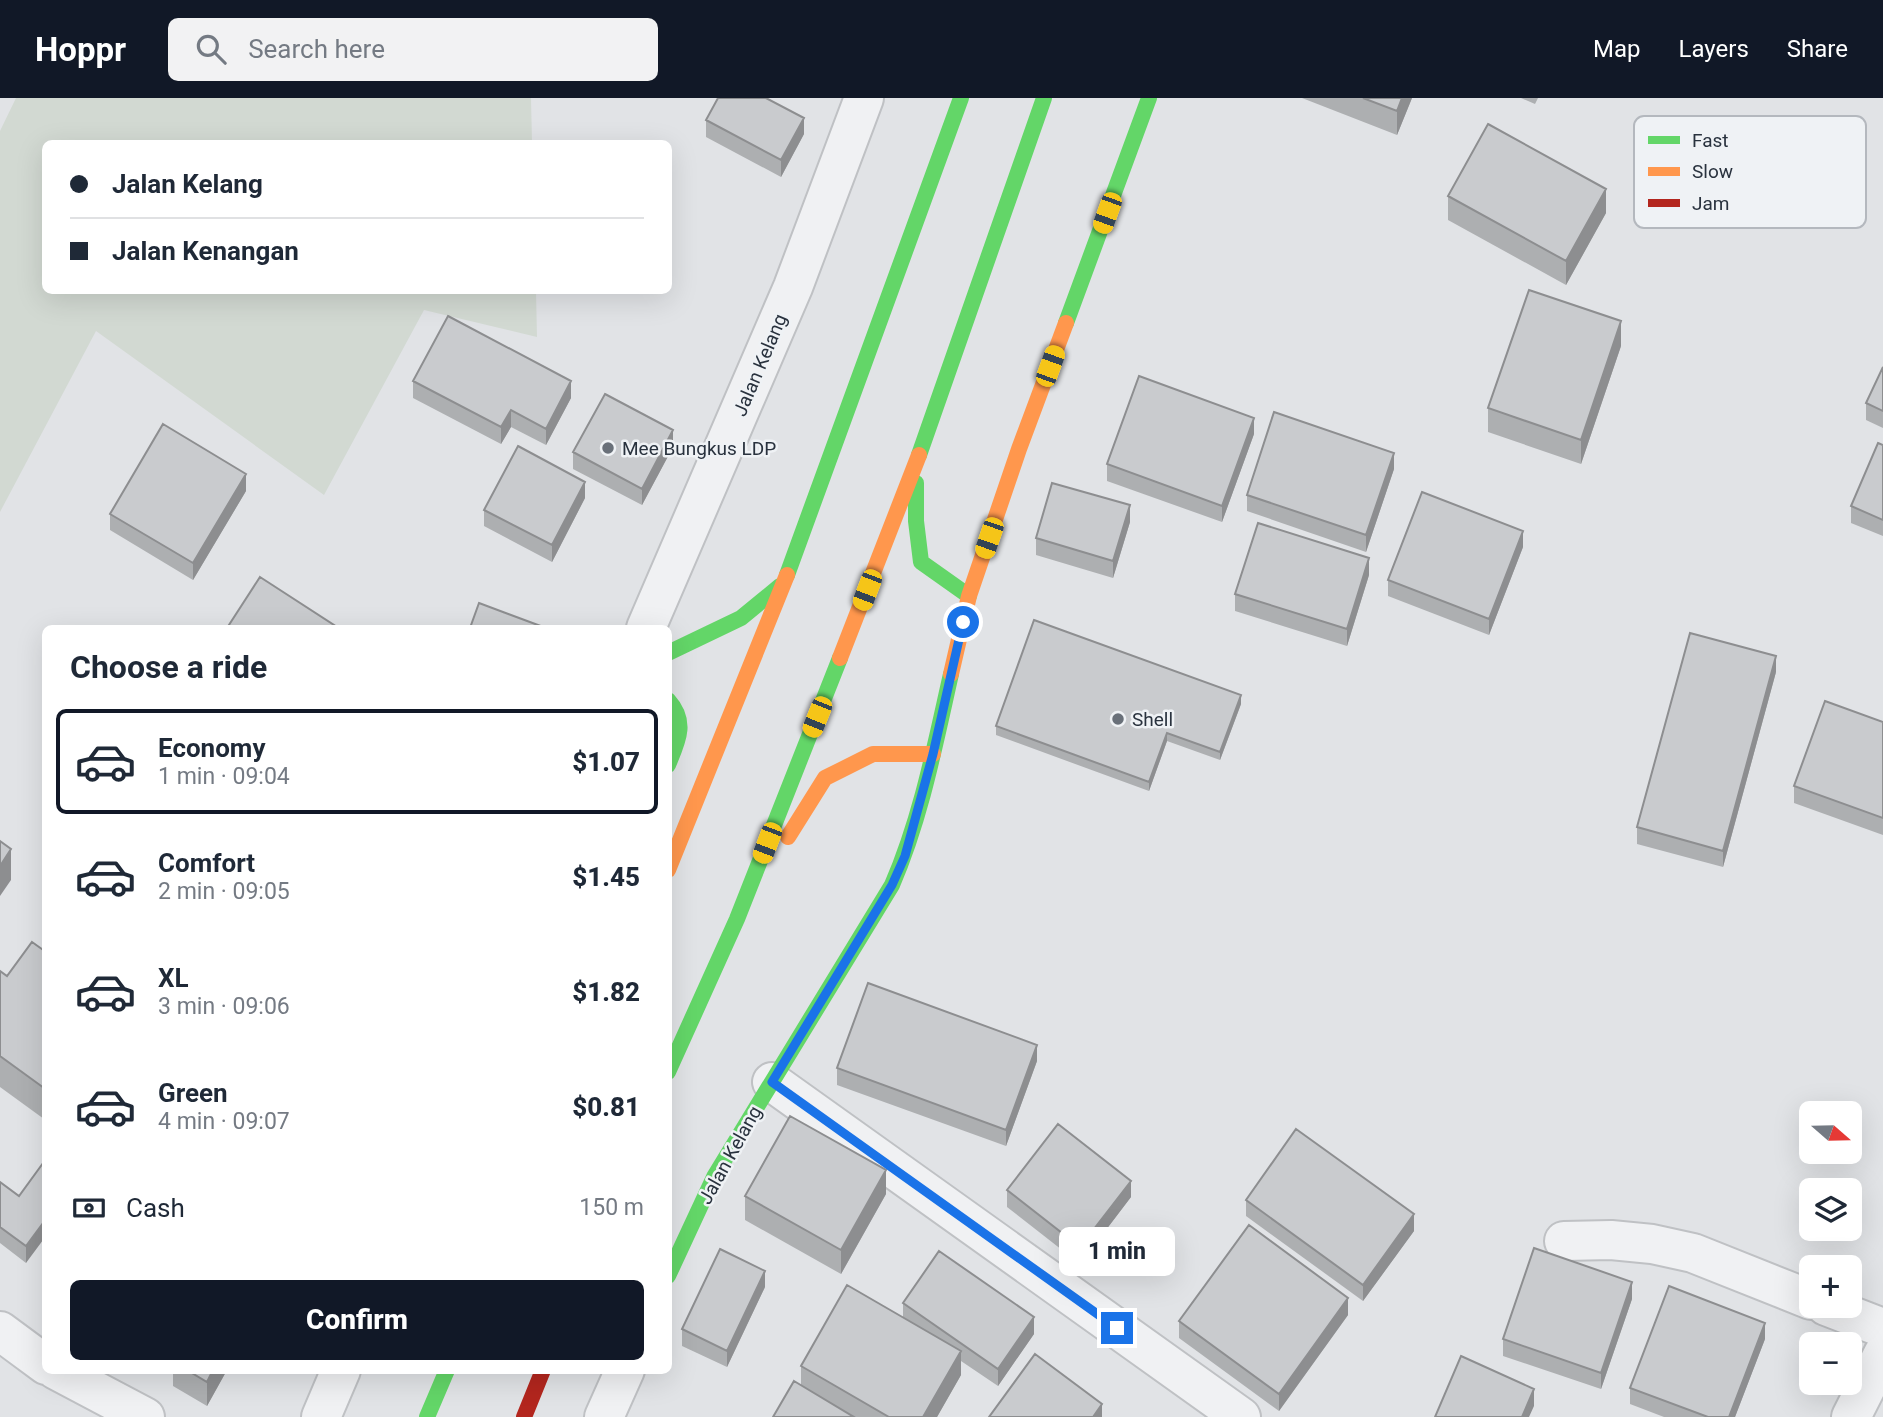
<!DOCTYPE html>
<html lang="en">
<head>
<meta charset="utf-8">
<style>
  :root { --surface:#fff; --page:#f2f2f3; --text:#1f2937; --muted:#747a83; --line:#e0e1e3; --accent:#111827 }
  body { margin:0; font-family:Roboto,sans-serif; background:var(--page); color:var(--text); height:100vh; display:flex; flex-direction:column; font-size:26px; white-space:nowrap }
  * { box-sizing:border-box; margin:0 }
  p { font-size:23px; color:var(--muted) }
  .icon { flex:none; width:38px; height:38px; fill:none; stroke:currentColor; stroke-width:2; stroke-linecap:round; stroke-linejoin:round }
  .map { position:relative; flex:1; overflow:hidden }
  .panel { position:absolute; left:42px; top:527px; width:630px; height:749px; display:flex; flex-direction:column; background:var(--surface); border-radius:10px; box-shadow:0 7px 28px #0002 }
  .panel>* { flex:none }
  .banner { position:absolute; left:42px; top:42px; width:630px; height:154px; border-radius:10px; box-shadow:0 7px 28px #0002; display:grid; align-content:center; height:154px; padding:0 28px; background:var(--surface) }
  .needle { width:46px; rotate:110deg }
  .controls { position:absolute; left:1799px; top:1003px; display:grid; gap:14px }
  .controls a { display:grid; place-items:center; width:63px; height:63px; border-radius:10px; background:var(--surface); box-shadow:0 7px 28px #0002; font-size:35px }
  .end { position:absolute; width:32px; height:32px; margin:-16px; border:9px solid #1a73e8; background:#fff; box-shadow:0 0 0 4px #fff }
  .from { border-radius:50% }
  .bubble { position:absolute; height:49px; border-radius:10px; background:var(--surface); box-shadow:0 7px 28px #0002; font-size:23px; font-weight:800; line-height:49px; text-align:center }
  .car { position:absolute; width:21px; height:42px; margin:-21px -10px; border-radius:9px; box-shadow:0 0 5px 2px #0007; background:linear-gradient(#f5c518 24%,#345 0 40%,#f5c518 0 76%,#345 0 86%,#f5c518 0) }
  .banner b { display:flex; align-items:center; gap:24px; height:66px; font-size:26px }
  .banner b+b { border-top:2px solid var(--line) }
  .banner i { width:18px; height:18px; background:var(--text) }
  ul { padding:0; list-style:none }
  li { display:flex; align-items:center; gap:21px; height:105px; margin:0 14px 10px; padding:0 14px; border:4px solid transparent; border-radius:10px }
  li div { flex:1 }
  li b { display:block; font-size:26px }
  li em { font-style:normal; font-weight:800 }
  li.current { border-color:var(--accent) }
  li>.icon { width:63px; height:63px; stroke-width:1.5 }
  h2 { padding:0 28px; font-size:32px; line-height:84px }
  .pay { display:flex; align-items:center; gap:18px; height:77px; padding:0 28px; font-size:26px }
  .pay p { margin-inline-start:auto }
  .primary-button { display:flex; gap:14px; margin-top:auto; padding:14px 28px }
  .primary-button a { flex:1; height:80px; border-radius:10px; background:var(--accent); color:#fff; font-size:28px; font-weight:800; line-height:80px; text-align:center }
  header { display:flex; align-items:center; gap:42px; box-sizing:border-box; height:98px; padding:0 35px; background:var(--accent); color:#fff }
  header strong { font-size:33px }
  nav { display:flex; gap:38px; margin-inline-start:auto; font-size:24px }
  .search { width:490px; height:63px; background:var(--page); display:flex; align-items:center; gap:18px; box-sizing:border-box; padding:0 24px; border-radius:10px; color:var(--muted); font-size:26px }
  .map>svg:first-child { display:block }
  .green { fill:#d2d9d2 }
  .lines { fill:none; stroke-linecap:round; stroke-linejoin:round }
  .street-casing { stroke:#bfc1c4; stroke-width:42 }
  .street { stroke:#f0f1f3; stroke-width:38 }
  .fast { stroke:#63d668; stroke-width:16 }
  .slow { stroke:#ff974d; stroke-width:16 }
  .jam { stroke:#b3261e; stroke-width:16 }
  .wall { fill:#adafb1 }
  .shaded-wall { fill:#8d8e90 }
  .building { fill:#c9cbce; stroke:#8d8e90; stroke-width:2 }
  .route { stroke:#1a73e8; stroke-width:9 }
  .poi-dot { fill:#697079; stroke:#eff2f5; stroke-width:2.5 }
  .labels { text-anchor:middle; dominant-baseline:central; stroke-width:5; stroke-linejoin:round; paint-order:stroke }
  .street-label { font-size:19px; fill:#29323e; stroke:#eff2f5 }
  .poi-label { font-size:19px; fill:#29323e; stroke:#eff2f5; text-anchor:start }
  .key { fill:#eff2f5; stroke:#b4b8be; stroke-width:2 }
  .key-label { font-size:19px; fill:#29323e }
</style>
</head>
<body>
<header>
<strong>Hoppr</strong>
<div class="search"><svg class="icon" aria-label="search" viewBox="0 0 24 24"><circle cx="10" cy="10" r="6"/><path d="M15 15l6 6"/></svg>Search here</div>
<nav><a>Map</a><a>Layers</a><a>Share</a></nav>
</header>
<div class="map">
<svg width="1883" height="1319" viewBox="0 0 1883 1319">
  <rect width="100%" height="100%" fill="#e1e3e6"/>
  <path class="green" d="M 16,0 L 531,0 L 532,45 L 46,46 L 46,192 L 536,193 L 537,239 L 424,212 L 324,397 L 96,233 L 0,414 L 0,33 Z"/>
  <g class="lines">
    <g class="street-casing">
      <path id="street" d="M 646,530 L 793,189 L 864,0
        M 772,984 L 1241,1319
        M 1564,1143 L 1611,1142 L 1652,1146 L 1693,1155 L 1811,1202
        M 1826,1208 L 1883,1230
        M 0,1233 L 46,1267
        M 56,1272 L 145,1319
        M 321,1319 L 341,1272
        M 604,1319 L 625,1272
        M 1851,1319 L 1883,1256"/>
    </g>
    <use href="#street" class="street"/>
    <path class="fast" d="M 1066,225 L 1149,0
      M 919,357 L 1044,0
      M 916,385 L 916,423 L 921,464 L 969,498
      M 787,477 L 961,0
      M 668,555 L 741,520 L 780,488
      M 668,602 C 688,624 678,643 668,667
      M 668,974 L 737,821 L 840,560
      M 668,1178 L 714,1079 L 892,787 C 921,720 935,647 951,576
      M 427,1319 L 447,1272"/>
    <path class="slow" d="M 840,560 L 919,357
      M 951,576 L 969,498 L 1019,351 L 1066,225
      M 788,739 L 825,680 L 873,656 L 933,656
      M 668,772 L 787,477"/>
    <path class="jam" d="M 524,1319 L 543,1272"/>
  </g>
  <path class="wall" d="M 1302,0 L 1412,0 L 1397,37 Z
    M 1521,0 L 1538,0 L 1535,6 Z
    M 706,22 L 804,36 L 781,79 L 706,39 Z
    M 1448,98 L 1606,115 L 1566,187 L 1448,122 Z
    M 1621,248 L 1581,366 L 1488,334 L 1488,310 Z
    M 1883,269 L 1883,330 L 1866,322 L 1866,305 Z
    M 413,283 L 571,300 L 546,347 L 511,329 L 501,346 L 413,300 Z
    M 1254,336 L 1222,424 L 1107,383 L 1107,366 Z
    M 1883,347 L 1883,438 L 1851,425 L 1851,408 Z
    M 673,349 L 642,407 L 573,371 L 573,354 Z
    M 1394,371 L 1366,454 L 1247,413 L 1247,397 Z
    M 246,393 L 193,482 L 110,432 L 110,416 Z
    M 585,400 L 552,464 L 484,428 L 484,412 Z
    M 1130,424 L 1113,480 L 1036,457 L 1036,440 Z
    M 1523,449 L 1489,537 L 1388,498 L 1388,482 Z
    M 1369,477 L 1347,548 L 1235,513 L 1235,496 Z
    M 1776,574 L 1723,769 L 1637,746 L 1637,729 Z
    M 1241,606 L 1220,662 L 1167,643 L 1149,693 L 996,637 L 996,628 Z
    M 1883,624 L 1883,737 L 1794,705 L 1794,688 Z
    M 46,854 L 46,1018 L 44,1021 L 0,989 L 0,873 L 7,878 Z
    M 1037,963 L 1006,1048 L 837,987 L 837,970 Z
    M 46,1061 L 26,1165 L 0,1145 L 0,1084 L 19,1098 Z
    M 1007,1092 L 1131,1099 L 1080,1166 L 1007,1109 Z
    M 886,1096 L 841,1176 L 745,1122 L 745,1098 Z
    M 1246,1102 L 1414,1133 L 1363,1203 L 1246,1118 Z
    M 765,1189 L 727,1269 L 682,1248 L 682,1231 Z
    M 1632,1201 L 1601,1291 L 1503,1258 L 1503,1241 Z
    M 903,1205 L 1034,1236 L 998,1288 L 961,1263 L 961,1277 L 937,1319 L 773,1319 L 801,1287 L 801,1268 L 903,1219 Z
    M 1348,1217 L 1279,1313 L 1179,1240 L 1179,1223 Z
    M 1765,1241 L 1735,1319 L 1664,1319 L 1630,1306 L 1630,1290 Z
    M 173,1272 L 227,1272 L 207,1308 L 173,1288 Z"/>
  <path class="shaded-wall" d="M 1402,0 L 1412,0 L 1397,37 L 1397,13 Z
    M 804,20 L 804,36 L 781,79 L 781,62 Z
    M 1606,91 L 1606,115 L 1566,187 L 1566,163 Z
    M 1621,223 L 1621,248 L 1581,366 L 1581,342 Z
    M 571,283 L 571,300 L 546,347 L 546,331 Z
    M 511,312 L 511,329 L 501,346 L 501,329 Z
    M 1254,320 L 1254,336 L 1222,424 L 1222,408 Z
    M 673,332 L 673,349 L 642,407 L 642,391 Z
    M 1394,355 L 1394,371 L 1366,454 L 1366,437 Z
    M 246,376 L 246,393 L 193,482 L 193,465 Z
    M 585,384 L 585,400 L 552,464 L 552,447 Z
    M 1130,407 L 1130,424 L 1113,480 L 1113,463 Z
    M 1523,433 L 1523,449 L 1489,537 L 1489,521 Z
    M 1369,460 L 1369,477 L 1347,548 L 1347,531 Z
    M 1776,558 L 1776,574 L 1723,769 L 1723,753 Z
    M 1241,597 L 1241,606 L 1220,662 L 1220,654 Z
    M 1167,635 L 1167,643 L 1149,693 L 1149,684 Z
    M 11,751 L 11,782 L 0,798 L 0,768 Z
    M 1037,947 L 1037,963 L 1006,1048 L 1006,1032 Z
    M 46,988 L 46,1018 L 44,1021 L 44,990 Z
    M 886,1072 L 886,1096 L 841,1176 L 841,1152 Z
    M 1131,1083 L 1131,1099 L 1080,1166 L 1080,1149 Z
    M 1414,1116 L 1414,1133 L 1363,1203 L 1363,1187 Z
    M 46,1121 L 46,1138 L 26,1165 L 26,1148 Z
    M 765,1173 L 765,1189 L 727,1269 L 727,1253 Z
    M 1632,1184 L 1632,1201 L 1601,1291 L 1601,1275 Z
    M 1348,1200 L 1348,1217 L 1279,1313 L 1279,1296 Z
    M 1034,1219 L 1034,1236 L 998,1288 L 998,1271 Z
    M 1765,1225 L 1765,1241 L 1735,1319 L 1729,1319 Z
    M 961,1253 L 961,1277 L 937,1319 L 923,1319 Z
    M 213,1272 L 227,1272 L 207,1308 L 207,1284 Z
    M 1534,1291 L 1534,1308 L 1529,1319 L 1522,1319 Z
    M 1102,1306 L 1102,1319 L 1093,1319 Z"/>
  <path class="building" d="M 718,0 L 766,0 L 804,20 L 781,62 L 706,22 Z
    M 1363,0 L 1402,0 L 1397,13 Z
    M 1488,26 L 1606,91 L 1566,163 L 1448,98 Z
    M 1529,192 L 1621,223 L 1581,342 L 1488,310 Z
    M 448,218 L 571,283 L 546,331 L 511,312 L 501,329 L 413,283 Z
    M 1883,269 L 1883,313 L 1866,305 Z
    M 1139,278 L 1254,320 L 1222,408 L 1107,366 Z
    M 605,296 L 673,332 L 642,391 L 573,354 Z
    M 1274,314 L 1394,355 L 1366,437 L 1247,397 Z
    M 163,326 L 246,376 L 193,465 L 110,416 Z
    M 1878,345 L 1883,347 L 1883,422 L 1851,408 Z
    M 518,348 L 585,384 L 552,447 L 484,412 Z
    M 1052,385 L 1130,407 L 1113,463 L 1036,440 Z
    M 1422,394 L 1523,433 L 1489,521 L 1388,482 Z
    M 1258,425 L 1369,460 L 1347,531 L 1235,496 Z
    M 260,479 L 337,529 L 336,530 L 227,530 Z
    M 479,505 L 546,530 L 470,530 Z
    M 1034,522 L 1241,597 L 1220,654 L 1167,635 L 1149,684 L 996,628 Z
    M 1690,535 L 1776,558 L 1723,753 L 1637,729 Z
    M 1825,603 L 1883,624 L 1883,720 L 1794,688 Z
    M 0,743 L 11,751 L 0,768 Z
    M 32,844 L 46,854 L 46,988 L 44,990 L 0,958 L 0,873 L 7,878 Z
    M 868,885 L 1037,947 L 1006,1032 L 837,970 Z
    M 790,1018 L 886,1072 L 841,1152 L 745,1098 Z
    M 1058,1026 L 1131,1083 L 1080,1149 L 1007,1092 Z
    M 1296,1031 L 1414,1116 L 1363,1187 L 1246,1102 Z
    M 46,1061 L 46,1121 L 26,1148 L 0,1129 L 0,1084 L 19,1098 Z
    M 1249,1127 L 1348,1200 L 1279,1296 L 1179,1223 Z
    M 1534,1150 L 1632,1184 L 1601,1275 L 1503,1241 Z
    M 720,1151 L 765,1173 L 727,1253 L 682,1231 Z
    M 939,1153 L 1034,1219 L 998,1271 L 903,1205 Z
    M 847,1187 L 961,1253 L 923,1319 L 889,1319 L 801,1268 Z
    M 1669,1188 L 1765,1225 L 1729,1319 L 1708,1319 L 1630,1290 Z
    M 1035,1256 L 1102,1306 L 1093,1319 L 989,1319 Z
    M 1461,1258 L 1534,1291 L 1522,1319 L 1435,1319 Z
    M 187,1272 L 213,1272 L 207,1284 Z
    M 794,1283 L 854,1319 L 773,1319 Z"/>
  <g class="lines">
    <path class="route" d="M 963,524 L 933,656 L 905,758 L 892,787 L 772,984 L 1117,1230"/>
  </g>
  <g class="poi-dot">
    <circle cx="608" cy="350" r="7"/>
    <circle cx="1118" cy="621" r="7"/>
  </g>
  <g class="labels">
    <g class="street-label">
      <text transform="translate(760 267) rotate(-67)">Jalan Kelang</text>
      <text transform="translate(730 1057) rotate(-61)">Jalan Kelang</text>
    </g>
    <g class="poi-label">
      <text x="622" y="350">Mee Bungkus LDP</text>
      <text x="1132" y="621">Shell</text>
    </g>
  </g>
  <rect x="1634" y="18" width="232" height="112" rx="10" class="key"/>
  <rect x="1648" y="38" width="32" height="8" fill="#63d668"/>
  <rect x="1648" y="69" width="32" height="9" fill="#ff974d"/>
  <rect x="1648" y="101" width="32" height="8" fill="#b3261e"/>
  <g class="key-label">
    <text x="1692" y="49">Fast</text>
    <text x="1692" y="80">Slow</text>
    <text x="1692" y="112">Jam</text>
  </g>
</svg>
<div class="controls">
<a><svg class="needle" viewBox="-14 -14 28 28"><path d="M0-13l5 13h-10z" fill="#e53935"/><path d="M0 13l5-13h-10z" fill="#747a83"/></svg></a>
<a><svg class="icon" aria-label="layers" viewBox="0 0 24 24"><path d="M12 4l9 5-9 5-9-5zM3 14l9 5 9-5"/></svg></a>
<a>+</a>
<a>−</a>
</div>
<i class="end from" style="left:963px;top:524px"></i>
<i class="end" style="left:1117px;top:1230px"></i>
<div class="bubble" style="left:1059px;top:1129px;width:116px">1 min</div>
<i class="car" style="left:1107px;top:115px;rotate:200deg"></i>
<i class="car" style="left:1050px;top:268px;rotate:20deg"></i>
<i class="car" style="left:989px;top:440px;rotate:199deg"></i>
<i class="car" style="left:867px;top:492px;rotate:201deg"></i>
<i class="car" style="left:817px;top:619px;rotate:202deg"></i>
<i class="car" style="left:767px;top:745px;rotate:201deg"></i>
<div class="banner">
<b><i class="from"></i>Jalan Kelang</b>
<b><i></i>Jalan Kenangan</b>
</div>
<section class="panel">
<h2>Choose a ride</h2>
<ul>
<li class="current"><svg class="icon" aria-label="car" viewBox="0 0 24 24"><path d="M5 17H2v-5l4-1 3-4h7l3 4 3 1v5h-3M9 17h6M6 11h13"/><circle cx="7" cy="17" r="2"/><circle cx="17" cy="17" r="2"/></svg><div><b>Economy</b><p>1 min · 09:04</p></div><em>$1.07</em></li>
<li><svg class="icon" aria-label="car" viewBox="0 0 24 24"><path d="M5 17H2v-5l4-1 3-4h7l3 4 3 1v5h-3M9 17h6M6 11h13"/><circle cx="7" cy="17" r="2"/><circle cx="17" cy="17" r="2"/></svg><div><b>Comfort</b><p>2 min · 09:05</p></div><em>$1.45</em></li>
<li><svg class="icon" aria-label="car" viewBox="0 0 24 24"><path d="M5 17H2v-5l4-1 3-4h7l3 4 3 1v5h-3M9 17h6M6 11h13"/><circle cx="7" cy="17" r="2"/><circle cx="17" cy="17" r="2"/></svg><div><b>XL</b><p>3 min · 09:06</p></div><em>$1.82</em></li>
<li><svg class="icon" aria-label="car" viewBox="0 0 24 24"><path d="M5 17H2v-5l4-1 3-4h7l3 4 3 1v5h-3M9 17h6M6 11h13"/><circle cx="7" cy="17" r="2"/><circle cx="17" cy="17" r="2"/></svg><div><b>Green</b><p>4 min · 09:07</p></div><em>$0.81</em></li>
</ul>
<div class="pay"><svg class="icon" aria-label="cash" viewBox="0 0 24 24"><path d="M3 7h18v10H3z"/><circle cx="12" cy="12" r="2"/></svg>Cash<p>150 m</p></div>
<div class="primary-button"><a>Confirm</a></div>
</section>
</div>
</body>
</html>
